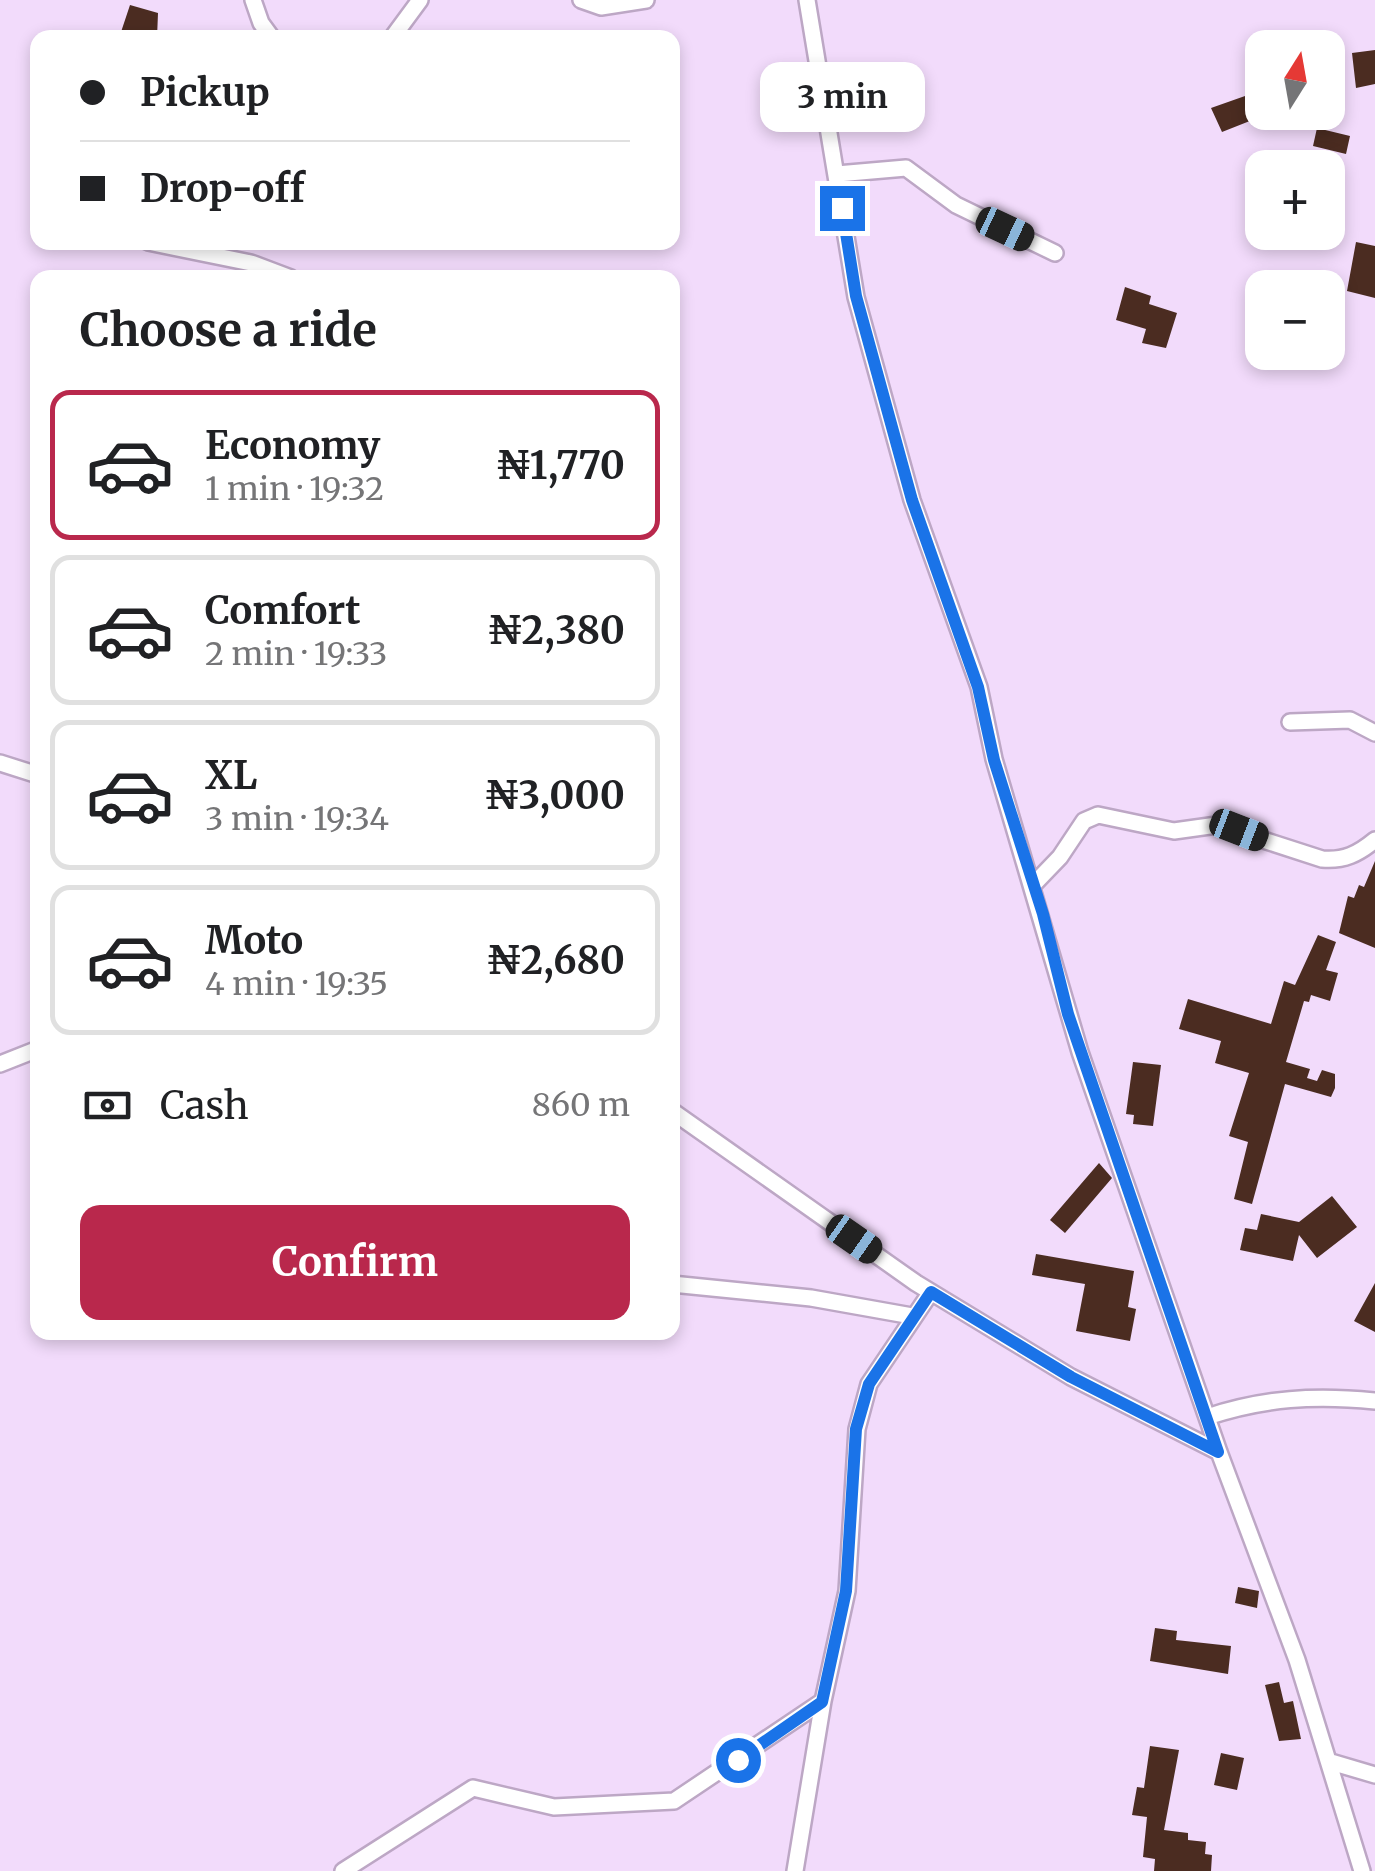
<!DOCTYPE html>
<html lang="en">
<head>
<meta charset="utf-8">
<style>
  :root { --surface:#fff; --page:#f6f6f6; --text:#202124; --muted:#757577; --line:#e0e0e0; --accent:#b9284c }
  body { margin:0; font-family:Merriweather,serif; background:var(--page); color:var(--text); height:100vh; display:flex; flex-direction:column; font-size:38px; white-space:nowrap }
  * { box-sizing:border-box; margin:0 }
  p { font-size:32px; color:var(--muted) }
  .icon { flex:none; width:55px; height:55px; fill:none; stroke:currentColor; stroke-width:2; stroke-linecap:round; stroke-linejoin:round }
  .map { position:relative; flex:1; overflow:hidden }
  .drawer { position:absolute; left:30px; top:270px; width:650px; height:1070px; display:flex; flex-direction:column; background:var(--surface); border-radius:20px; box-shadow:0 5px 15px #0003 }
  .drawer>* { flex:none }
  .top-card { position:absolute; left:30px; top:30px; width:650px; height:220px; border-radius:20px; box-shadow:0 5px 15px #0003; display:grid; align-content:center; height:220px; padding:0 50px; background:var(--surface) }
  .needle { width:65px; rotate:11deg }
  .buttons { position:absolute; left:1245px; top:30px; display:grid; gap:20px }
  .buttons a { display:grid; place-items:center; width:100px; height:100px; border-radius:20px; background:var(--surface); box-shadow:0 5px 15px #0003; font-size:50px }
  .end { position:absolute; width:45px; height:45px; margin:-22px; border:12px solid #1a73e8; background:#fff; box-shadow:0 0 0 5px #fff }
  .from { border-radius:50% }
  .bubble { position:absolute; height:70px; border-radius:20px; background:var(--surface); box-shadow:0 5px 15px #0003; font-size:32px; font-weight:700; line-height:70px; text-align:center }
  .car { position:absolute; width:30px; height:60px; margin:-30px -15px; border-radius:12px; box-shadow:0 0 8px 2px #0007; background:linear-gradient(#222 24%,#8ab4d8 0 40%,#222 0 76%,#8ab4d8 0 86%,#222 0) }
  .top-card b { display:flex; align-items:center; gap:35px; height:95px; font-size:38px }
  .top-card b+b { border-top:2px solid var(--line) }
  .top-card i { width:25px; height:25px; background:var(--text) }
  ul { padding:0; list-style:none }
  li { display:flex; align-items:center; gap:30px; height:150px; margin:0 20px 15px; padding:0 30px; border:5px solid var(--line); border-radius:20px }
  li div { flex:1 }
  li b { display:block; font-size:38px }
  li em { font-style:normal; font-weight:700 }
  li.on { border-color:var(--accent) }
  li>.icon { width:90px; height:90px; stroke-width:1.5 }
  h2 { padding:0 50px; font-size:45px; line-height:120px }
  .pay { display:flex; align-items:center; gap:25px; height:110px; padding:0 50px; font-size:38px }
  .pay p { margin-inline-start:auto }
  .button { display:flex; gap:20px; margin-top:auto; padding:20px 50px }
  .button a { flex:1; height:115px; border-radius:20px; background:var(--accent); color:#fff; font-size:40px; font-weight:700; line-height:115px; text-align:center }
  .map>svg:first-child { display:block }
  .building { fill:#4b2c21 }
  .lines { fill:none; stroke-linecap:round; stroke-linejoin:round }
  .minor-casing { stroke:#bda7c5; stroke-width:20 }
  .minor { stroke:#fff; stroke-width:15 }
  .route { stroke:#1a73e8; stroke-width:12 }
</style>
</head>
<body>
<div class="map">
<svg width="1375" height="1871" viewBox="0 0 1375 1871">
  <rect width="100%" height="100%" fill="#f2dbfb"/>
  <path class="building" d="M 130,5 L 158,13 L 157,38 L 119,38 Z
    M 1375,50 L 1375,84 L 1356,88 L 1352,53 Z
    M 1262,90 L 1265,115 L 1222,132 L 1211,108 Z
    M 1317,128 L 1350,136 L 1346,154 L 1313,146 Z
    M 1289,150 L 1308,152 L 1310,168 L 1289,168 Z
    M 1356,242 L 1375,246 L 1375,298 L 1347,291 Z
    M 1125,287 L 1151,296 L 1149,304 L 1177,313 L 1166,348 L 1142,343 L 1146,329 L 1116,320 Z
    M 1375,861 L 1375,948 L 1339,933 L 1348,896 L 1354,898 L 1359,885 L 1364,887 Z
    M 1318,935 L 1336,942 L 1326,970 L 1338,973 L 1330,1001 L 1311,995 L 1309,1002 L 1304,1001 L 1286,1062 L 1310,1069 L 1307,1078 L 1317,1081 L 1322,1070 L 1335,1074 L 1335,1088 L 1331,1097 L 1285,1084 L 1252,1204 L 1234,1199 L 1248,1142 L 1229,1136 L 1249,1073 L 1215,1063 L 1221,1041 L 1179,1029 L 1188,999 L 1271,1024 L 1284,981 L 1295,985 Z
    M 1133,1062 L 1161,1065 L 1153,1126 L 1133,1124 L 1134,1115 L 1126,1114 Z
    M 1099,1163 L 1112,1178 L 1065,1233 L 1050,1220 Z
    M 1332,1196 L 1357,1227 L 1317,1258 L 1299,1235 L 1293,1261 L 1240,1250 L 1245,1228 L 1257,1230 L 1261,1214 L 1299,1222 Z
    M 1036,1254 L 1134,1271 L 1128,1307 L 1136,1309 L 1130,1341 L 1076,1331 L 1085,1284 L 1032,1275 Z
    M 1375,1283 L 1375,1332 L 1354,1321 Z
    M 1238,1587 L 1259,1591 L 1257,1608 L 1235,1603 Z
    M 1155,1628 L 1177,1631 L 1176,1640 L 1231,1646 L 1228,1674 L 1150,1661 Z
    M 1279,1682 L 1284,1703 L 1293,1701 L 1301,1739 L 1279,1741 L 1265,1685 Z
    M 1150,1746 L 1179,1750 L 1164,1830 L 1188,1833 L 1188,1840 L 1206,1842 L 1205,1854 L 1212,1855 L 1211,1871 L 1154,1871 L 1155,1859 L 1143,1857 L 1147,1817 L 1132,1815 L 1137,1787 L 1144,1788 Z
    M 1221,1753 L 1244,1758 L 1237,1790 L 1214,1785 Z"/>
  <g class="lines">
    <g class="minor-casing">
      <path id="minor" d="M 253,0 L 261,23 L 272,38
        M 581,0 L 601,7 L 646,0
        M 807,0 L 856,297 L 912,500 L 979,687 L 994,759 L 1080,1052 L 1219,1452 L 1297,1660 L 1362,1871
        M 392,38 L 420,0
        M 837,174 L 906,168 L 956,205 L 1055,253
        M 148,242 L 251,263 L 291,278
        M 1290,722 L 1350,720 L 1375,733
        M 0,763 L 38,775
        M 1034,884 L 1060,857 L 1084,821 L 1098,815 L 1174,831 L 1217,825 L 1322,859 C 1344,861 1358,854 1375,840
        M 0,1064 L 38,1049
        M 672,1111 L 916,1283 L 1071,1377 L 1219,1452
        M 672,1284 L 811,1298 L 912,1316
        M 1207,1417 C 1264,1398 1315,1395 1375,1401
        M 1331,1762 L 1375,1775
        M 343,1871 L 473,1788 L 554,1807 L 674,1801 L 823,1701
        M 795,1871 L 823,1701 L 847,1591 L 857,1429 L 869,1384 L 931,1292"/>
    </g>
    <use href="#minor" class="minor"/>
  </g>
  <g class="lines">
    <path class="route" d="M 738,1760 L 822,1702 L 846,1591 L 856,1429 L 869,1384 L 931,1292 L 1071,1377 L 1218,1452 L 1068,1014 L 1043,914 L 994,760 L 978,687 L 912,500 L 856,296 L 842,208"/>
  </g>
</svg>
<div class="buttons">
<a><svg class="needle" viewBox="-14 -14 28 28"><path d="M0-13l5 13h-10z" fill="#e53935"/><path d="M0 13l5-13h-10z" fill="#757577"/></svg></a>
<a>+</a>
<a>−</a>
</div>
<i class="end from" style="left:738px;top:1760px"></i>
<i class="end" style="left:842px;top:208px"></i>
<div class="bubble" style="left:760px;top:62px;width:165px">3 min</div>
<i class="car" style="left:1005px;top:229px;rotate:115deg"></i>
<i class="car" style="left:1239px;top:830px;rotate:111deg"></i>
<i class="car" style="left:854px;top:1239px;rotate:125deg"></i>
<div class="top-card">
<b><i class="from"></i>Pickup</b>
<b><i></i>Drop-off</b>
</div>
<section class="drawer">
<h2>Choose a ride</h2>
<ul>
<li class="on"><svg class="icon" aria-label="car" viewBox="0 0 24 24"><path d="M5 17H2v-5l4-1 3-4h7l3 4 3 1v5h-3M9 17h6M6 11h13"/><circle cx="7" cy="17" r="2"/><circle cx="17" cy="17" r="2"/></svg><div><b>Economy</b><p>1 min · 19:32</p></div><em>₦1,770</em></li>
<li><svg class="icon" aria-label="car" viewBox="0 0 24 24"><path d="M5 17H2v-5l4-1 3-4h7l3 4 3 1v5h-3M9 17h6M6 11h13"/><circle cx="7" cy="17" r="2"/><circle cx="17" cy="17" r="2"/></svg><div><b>Comfort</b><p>2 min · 19:33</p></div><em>₦2,380</em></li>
<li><svg class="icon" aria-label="car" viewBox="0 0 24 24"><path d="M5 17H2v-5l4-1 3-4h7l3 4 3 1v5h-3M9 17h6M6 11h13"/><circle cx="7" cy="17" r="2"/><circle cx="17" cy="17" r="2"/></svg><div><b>XL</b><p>3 min · 19:34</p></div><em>₦3,000</em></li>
<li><svg class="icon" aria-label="car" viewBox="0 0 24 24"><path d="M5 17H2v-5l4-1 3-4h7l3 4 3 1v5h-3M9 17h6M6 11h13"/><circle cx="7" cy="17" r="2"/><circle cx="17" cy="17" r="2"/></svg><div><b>Moto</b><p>4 min · 19:35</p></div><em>₦2,680</em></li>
</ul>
<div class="pay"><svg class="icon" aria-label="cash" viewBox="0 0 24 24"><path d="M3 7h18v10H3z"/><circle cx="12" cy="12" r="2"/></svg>Cash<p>860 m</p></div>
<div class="button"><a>Confirm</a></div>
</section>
</div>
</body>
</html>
